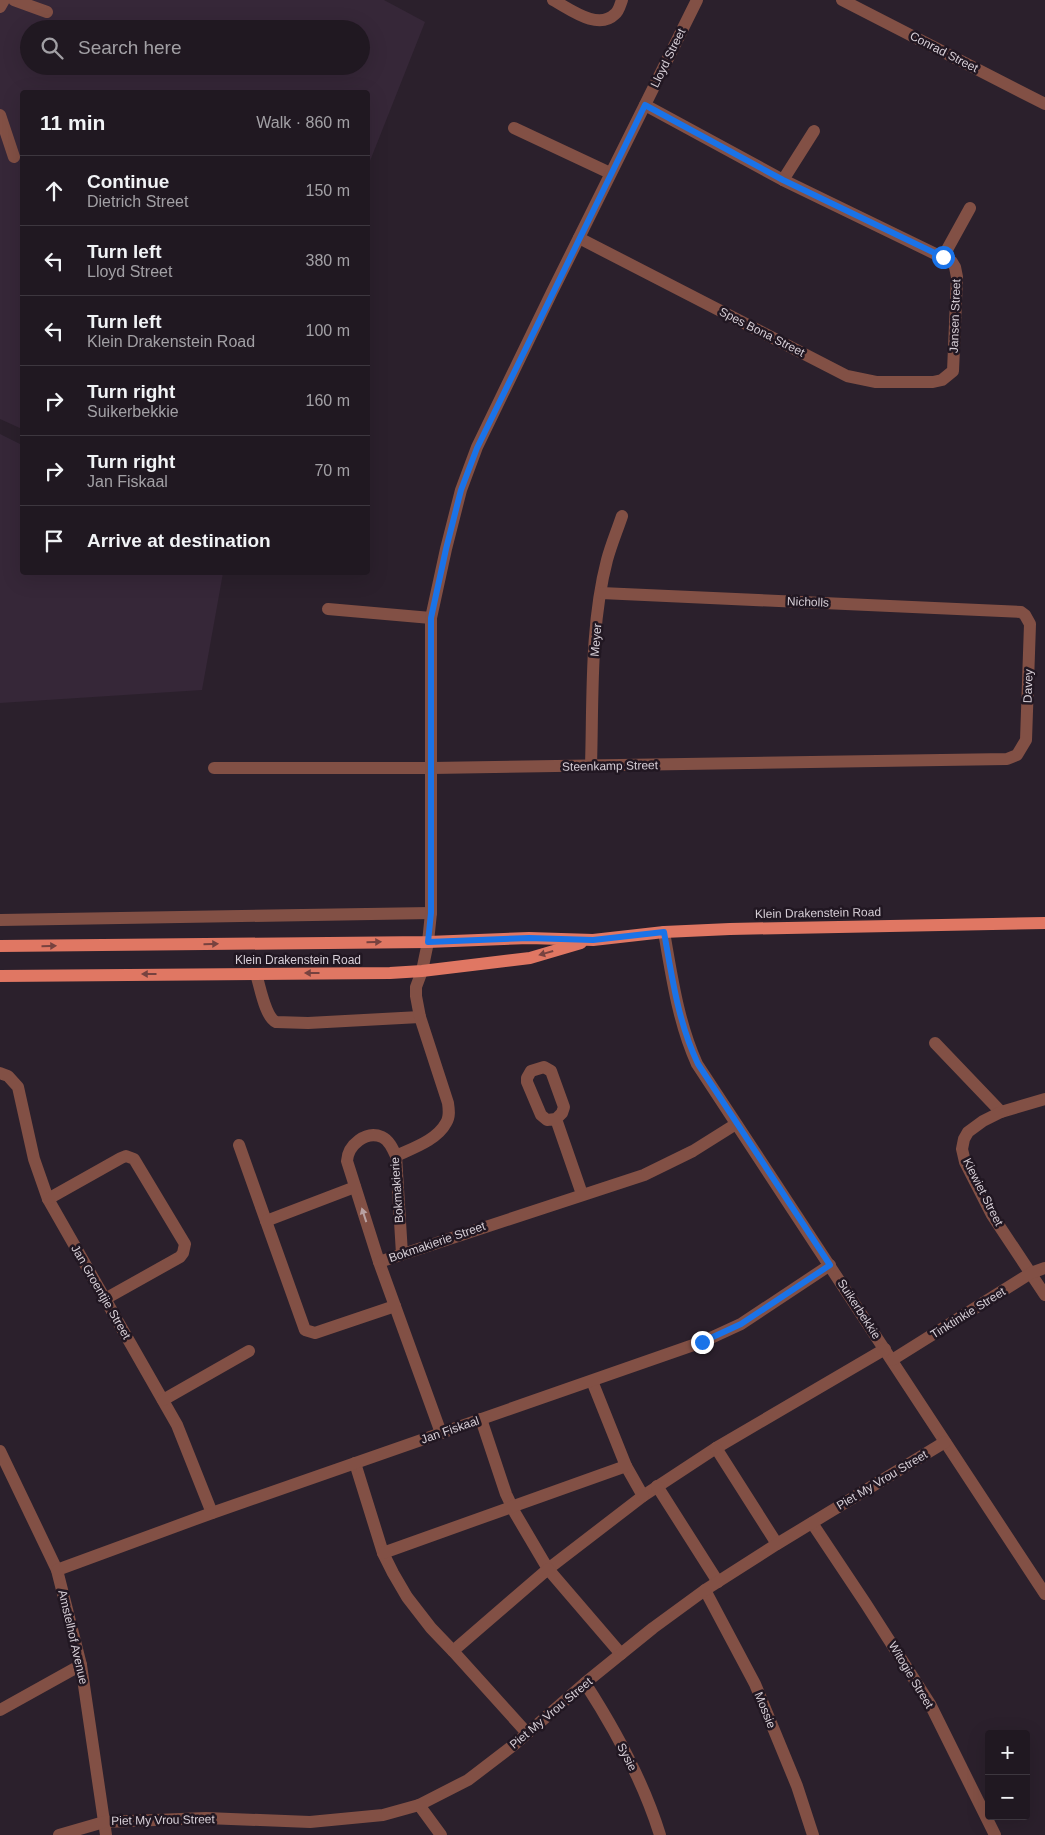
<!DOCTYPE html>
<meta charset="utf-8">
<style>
:root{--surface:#201821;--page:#28212a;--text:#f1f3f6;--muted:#a2a0a5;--line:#3d373f}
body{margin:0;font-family:Arial,sans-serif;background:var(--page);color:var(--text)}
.controls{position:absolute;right:15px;bottom:15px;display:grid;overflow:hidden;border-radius:5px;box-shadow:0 5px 20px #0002}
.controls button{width:45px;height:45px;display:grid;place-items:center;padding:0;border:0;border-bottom:1px solid var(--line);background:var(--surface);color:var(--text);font:25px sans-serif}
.stop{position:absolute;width:15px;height:15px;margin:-11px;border:4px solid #1a73e8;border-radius:50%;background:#fff}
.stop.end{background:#1a73e8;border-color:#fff;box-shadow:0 1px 5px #0008}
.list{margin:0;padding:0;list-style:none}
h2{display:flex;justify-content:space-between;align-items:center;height:65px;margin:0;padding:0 20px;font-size:21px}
h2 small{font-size:16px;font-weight:400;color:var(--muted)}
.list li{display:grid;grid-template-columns:32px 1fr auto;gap:15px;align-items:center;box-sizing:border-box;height:70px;padding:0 20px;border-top:1px solid var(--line)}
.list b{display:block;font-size:19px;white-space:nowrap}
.list p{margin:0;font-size:16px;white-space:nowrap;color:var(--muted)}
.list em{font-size:16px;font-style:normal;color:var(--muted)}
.icon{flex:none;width:28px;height:28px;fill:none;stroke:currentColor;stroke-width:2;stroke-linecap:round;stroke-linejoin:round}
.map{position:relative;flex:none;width:1045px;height:1835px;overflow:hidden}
.search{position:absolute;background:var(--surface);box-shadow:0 5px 20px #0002;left:20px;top:20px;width:350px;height:55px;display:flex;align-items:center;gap:12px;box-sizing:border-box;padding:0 18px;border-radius:28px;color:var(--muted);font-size:19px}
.panel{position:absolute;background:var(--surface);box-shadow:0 5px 20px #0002;left:20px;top:90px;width:350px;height:485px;border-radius:5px}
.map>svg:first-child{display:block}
.built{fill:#362738;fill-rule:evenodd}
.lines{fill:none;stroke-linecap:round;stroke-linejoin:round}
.minor{stroke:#825045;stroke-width:12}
.major{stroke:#e07763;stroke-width:12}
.oneway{fill:#77423f}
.oneway2{fill:#b9a2a3}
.route{stroke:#1a73e8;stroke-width:6}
.labels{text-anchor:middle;stroke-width:5;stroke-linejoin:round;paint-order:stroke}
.street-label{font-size:12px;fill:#d6ced6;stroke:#211722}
</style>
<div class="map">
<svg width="1045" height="1835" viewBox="0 0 1045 1835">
<rect width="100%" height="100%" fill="#2b202c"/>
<g class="built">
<path d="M0 0H384L425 22 368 166V92H22V429L0 419ZM29 29H361V66H29Z"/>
<polygon points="0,434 22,445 22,572 223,573 202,690 0,703"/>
</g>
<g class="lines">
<g class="minor">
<polyline points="14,0 47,12"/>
<path d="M553 0C570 9 598 31 615 14 619 11 620 5 622 0"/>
<polyline points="842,0 1045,104"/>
<polyline points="0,7 4,0"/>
<polyline points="0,115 14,157"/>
<polyline points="514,128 610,173"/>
<polyline points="783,180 814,131"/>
<polyline points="579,238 847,376 876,382 933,382 942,380 953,371 957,277 955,267 952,262 783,180 645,105"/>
<polyline points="943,257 970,208"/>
<polyline points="328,609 431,618"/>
<path d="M591 766C593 699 590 625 607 560 611 545 617 531 622 516"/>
<polyline points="214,768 432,768 1007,759 1017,755 1026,740 1030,624 1025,615 1021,612 601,593"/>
<polyline points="0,920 431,913"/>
<path d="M664 932C672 977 678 1022 697 1064L1045 1594"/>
<path d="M256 974C260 986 265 1017 276 1022L308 1023 420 1017"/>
<polyline points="935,1043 1001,1112"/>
<polyline points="0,1073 8,1076 18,1087 34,1159 48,1199 177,1425 212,1513"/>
<polyline points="1045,1099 1001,1112 983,1121 968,1132 964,1139 962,1149 965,1162 992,1215 1045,1295"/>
<polyline points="556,1119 562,1113 564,1107 551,1071 544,1067 531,1071 527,1078 527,1082 541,1115 547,1120 556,1119 582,1194"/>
<polyline points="239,1145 266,1221"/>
<path d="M396 1156C413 1148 437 1140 446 1123 450 1117 449 1110 448 1103L420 1017 416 996V987L422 971 428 942 431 913V618L446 549 461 490 477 447 552 292 697 0"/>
<polyline points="355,1187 266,1221 305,1330 315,1333 395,1306"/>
<polyline points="48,1199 121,1158 126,1156 134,1159 185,1244 183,1253 180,1257 105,1299"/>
<path d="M402 1254 396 1156C393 1149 389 1140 382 1137 366 1130 348 1145 347 1161L379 1262 441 1433"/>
<polyline points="379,1262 644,1175 693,1151 736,1124"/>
<polyline points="892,1360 1031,1273 1045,1268"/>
<polyline points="163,1400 249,1351"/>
<polyline points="481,1419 506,1494 515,1513 548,1569 643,1496 716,1448 885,1349"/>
<polyline points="716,1448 777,1544"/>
<polyline points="0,1451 57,1570 81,1665 106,1835"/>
<polyline points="355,1463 383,1553 393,1573 407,1597 431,1628 453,1651"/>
<polyline points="626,1466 643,1496"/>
<polyline points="657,1486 718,1582"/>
<polyline points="812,1523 866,1604 930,1704 995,1835"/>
<polyline points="383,1553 626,1466 592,1381"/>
<polyline points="57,1570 212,1513 702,1342 741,1324 830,1265"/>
<polyline points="705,1590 755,1684 797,1786 813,1835"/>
<path d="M585 1683C616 1731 643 1780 660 1835"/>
<polyline points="0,1710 81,1665"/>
<polyline points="527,1733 453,1651 548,1569 621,1654"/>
<polyline points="419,1805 441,1835"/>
<polyline points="59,1835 104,1822 206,1818 310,1822 383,1815 419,1805 468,1780 515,1744 585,1683 653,1628 705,1590 777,1544 945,1442"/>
</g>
<g class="major">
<polyline points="0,946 428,942 529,938 593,940 664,932 730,929 1045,923"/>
<polyline points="0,976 390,973 422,971 530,958 581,943"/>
</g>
</g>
<defs><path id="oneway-solid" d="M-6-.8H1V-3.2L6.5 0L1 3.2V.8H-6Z" transform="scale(1.25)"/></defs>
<g class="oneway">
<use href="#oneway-solid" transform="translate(374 942) rotate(-1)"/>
<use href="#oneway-solid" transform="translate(211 944) rotate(-1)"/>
<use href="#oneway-solid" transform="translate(49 946) rotate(-1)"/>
<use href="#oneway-solid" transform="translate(546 953) rotate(164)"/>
<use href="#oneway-solid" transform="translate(312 973) rotate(180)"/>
<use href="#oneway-solid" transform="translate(149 974) rotate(180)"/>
</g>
<use class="oneway2" href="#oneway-solid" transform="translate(364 1215) rotate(-108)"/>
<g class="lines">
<path class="route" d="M702 1342 741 1324 830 1265 698 1064C678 1022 672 977 664 932L593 940 529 938 428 942 431 913V618L446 549 461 490 477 448 645 105 783 180 943 257"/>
</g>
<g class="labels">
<g class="street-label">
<text transform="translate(944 52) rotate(27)" y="4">Conrad Street</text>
<text transform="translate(668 58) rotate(-64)" y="4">Lloyd Street</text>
<text transform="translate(955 316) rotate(-88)" y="4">Jansen Street</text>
<text transform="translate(762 332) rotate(27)" y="4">Spes Bona Street</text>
<text transform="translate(808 602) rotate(2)" y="4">Nicholls</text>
<text transform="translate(596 640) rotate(-85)" y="4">Meyer</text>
<text transform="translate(1028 686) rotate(-88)" y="4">Davey</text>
<text transform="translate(610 766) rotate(-1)" y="4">Steenkamp Street</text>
<text transform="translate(818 913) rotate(-1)" y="4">Klein Drakenstein Road</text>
<text x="298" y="964">Klein Drakenstein Road</text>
<text transform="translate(397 1190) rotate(-94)" y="4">Bokmakierie</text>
<text transform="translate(983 1192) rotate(63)" y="4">Kiewiet Street</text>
<text transform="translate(437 1242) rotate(-19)" y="4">Bokmakierie Street</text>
<text transform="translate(101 1292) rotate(60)" y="4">Jan Groentjie Street</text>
<text transform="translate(859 1309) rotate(57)" y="4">Suikerbekkie</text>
<text transform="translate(968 1313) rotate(-32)" y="4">Tinktinkie Street</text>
<text transform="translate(450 1430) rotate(-19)" y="4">Jan Fiskaal</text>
<text transform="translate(882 1480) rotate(-31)" y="4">Piet My Vrou Street</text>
<text transform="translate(73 1637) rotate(77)" y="4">Amstelhof Avenue</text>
<text transform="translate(911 1675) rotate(59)" y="4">Witogie Street</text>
<text transform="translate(765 1710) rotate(68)" y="4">Mossie</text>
<text transform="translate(551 1713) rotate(-40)" y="4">Piet My Vrou Street</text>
<text transform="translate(627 1757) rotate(63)" y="4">Sysie</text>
<text transform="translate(163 1820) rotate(-1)" y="4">Piet My Vrou Street</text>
</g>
</g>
</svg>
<div class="controls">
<button>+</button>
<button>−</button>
</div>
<div class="stop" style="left:943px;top:257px"></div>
<div class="stop end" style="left:702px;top:1342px"></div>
<div class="search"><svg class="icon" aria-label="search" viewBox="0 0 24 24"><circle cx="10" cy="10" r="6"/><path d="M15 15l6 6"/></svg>Search here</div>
<section class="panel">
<h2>11 min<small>Walk · 860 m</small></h2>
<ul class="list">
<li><svg class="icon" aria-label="ahead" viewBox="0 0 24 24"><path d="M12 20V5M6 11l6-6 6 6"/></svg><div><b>Continue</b><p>Dietrich Street</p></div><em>150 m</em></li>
<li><svg class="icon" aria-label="left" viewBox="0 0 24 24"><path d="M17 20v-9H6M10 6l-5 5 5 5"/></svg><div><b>Turn left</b><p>Lloyd Street</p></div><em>380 m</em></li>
<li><svg class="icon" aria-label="left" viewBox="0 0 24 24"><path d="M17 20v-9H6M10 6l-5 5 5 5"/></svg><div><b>Turn left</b><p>Klein Drakenstein Road</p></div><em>100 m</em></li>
<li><svg class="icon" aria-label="right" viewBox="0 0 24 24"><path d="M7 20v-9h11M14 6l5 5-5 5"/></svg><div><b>Turn right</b><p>Suikerbekkie</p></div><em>160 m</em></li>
<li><svg class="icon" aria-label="right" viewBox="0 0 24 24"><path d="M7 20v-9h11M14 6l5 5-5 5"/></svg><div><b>Turn right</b><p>Jan Fiskaal</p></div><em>70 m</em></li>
<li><svg class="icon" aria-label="arrive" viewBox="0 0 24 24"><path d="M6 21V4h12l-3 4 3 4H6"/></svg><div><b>Arrive at destination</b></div></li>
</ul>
</section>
</div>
